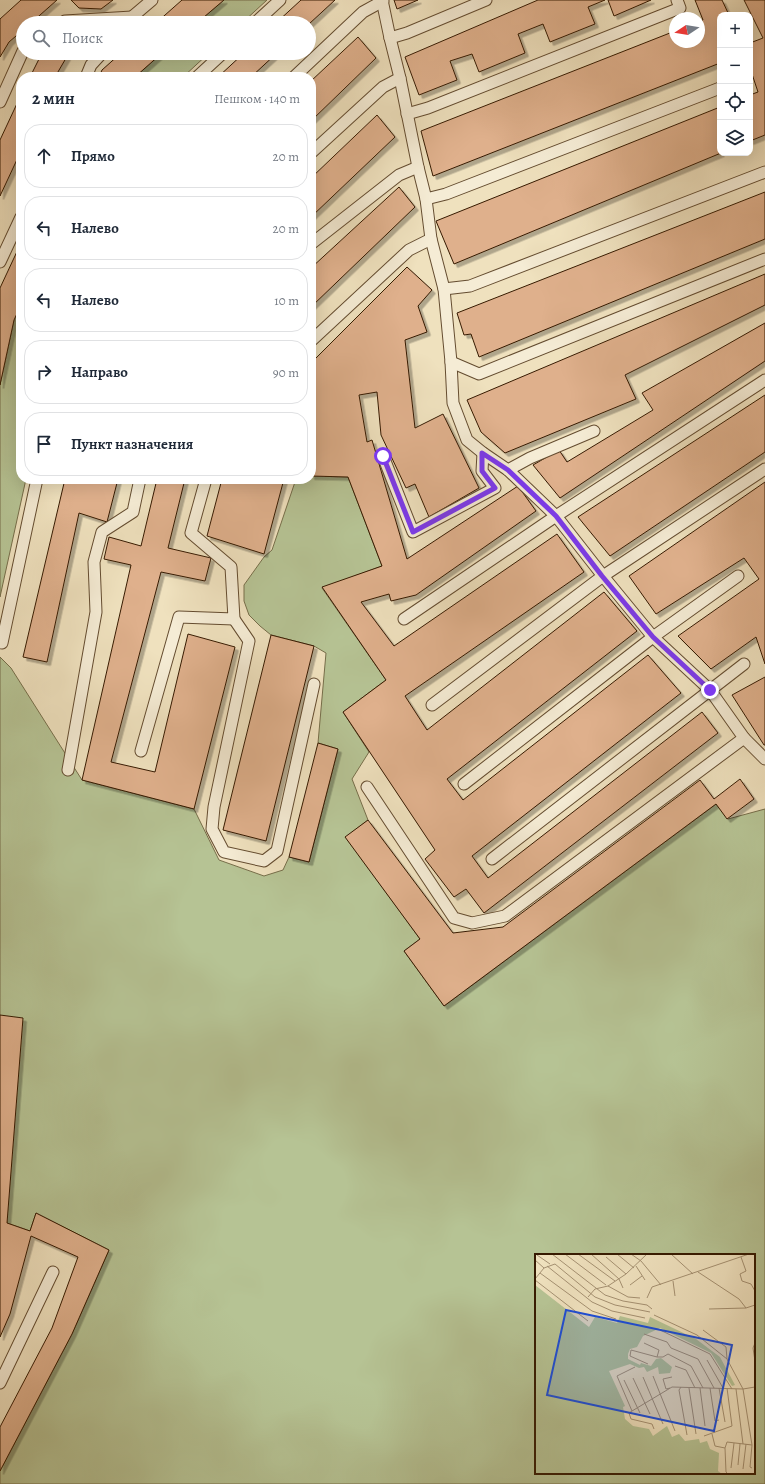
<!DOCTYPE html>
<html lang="ru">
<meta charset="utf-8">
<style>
:root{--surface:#fff;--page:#f2f2f3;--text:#1f2937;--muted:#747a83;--line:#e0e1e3}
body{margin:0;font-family:Alegreya,serif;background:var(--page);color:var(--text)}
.controls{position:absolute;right:12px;top:12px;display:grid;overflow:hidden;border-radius:8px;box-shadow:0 4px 16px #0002}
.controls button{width:36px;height:36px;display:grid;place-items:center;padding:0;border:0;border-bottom:1px solid var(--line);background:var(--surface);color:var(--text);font:20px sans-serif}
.compass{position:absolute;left:669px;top:12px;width:36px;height:36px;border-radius:50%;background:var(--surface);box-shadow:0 4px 16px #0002;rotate:258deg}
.stop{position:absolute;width:12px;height:12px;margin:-9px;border:3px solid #7c3aed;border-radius:50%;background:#fff}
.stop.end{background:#7c3aed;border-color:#fff;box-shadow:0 1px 4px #0008}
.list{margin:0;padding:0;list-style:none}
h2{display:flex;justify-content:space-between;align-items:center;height:52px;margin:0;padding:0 16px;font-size:17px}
h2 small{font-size:13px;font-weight:400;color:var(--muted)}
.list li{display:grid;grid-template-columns:26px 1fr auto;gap:12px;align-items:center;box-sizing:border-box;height:64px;margin:0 8px 8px;padding:0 8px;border:1px solid var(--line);border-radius:16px}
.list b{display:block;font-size:15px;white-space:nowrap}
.list em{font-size:13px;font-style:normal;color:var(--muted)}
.icon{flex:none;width:22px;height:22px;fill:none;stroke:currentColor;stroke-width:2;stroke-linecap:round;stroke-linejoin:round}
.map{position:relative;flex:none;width:765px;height:1484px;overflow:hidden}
.search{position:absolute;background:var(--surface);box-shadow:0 4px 16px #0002;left:16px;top:16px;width:300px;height:44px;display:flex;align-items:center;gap:10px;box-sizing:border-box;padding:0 14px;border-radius:22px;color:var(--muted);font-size:15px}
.panel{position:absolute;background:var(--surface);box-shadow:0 4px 16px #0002;left:16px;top:72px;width:300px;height:412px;border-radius:16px}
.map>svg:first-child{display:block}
.green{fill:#b6c394;stroke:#766e4a;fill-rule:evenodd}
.building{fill:#dfb08c;stroke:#361a01;filter:url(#shadow)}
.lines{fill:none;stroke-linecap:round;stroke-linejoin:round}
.service-casing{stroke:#644c30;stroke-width:13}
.service{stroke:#f5ecd5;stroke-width:11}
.route{stroke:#7c3aed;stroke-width:5}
.inset-road{fill:none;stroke:#a59172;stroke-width:1}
.view{fill:#1d4ed8;fill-opacity:0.15;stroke:#1d4ed8;stroke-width:2}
.inset-edge{fill:none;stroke:#361a01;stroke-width:2}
</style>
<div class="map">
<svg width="765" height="1484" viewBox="0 0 765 1484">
<defs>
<filter id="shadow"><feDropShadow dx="3.5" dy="3.5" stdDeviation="0" flood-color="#0004"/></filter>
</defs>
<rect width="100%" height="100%" fill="#efe1be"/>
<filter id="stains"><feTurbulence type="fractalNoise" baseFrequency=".005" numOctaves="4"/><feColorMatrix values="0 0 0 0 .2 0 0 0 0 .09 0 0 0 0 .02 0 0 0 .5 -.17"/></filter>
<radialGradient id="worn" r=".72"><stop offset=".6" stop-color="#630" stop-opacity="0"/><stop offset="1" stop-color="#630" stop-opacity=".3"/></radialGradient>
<g class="green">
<polygon points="224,0 267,0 242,23 197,23"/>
<polygon points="162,53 209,53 183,77 135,77"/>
<polygon points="21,305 21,479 26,479 0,597 0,385 14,320"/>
<path d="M311 476 348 477 382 566 322 588 386 680 343 712 369 752 352 779 368 820 346 837 420 939 404 951 444 1006 716 804 728 819 765 809V1484H0V1471L72 1334 109 1250 36 1213 30 1231 7 1223 0 1015V657L11 668 82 780 194 809 219 860 264 876 283 870 289 857 309 862 338 749 318 743 326 653 314 646 271 635 260 626 249 615 244 601V585L264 557 272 550 296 479H311ZM536 1255H754V1473H536Z"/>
</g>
<g class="building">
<polygon points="21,0 57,0 31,23 23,23 23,30 9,42 0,57 0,19"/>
<polygon points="71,0 113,0 101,9 79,8"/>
<polygon points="182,0 224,0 197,23 156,23"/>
<polygon points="301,0 335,0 309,24 276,23"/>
<polygon points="394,0 418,0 397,9"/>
<polygon points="538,0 605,0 588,7 595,24 550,42 543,24 518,34 525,53 479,72 472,54 450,61 457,80 419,95 405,57"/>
<polygon points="608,0 651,0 614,16"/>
<polygon points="695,0 722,0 729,15 720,15 720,63 433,176 421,131 675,31 675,42 699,42 699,21 703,20"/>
<polygon points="744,0 765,0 765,135 750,141 750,95 758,92 750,68 750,43 763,38"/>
<polygon points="358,37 376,58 311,121 311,81"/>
<polygon points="42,53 69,53 55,77 30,77"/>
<polygon points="121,53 162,53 135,77 99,77 102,70"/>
<polygon points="244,53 277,53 251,77 218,77"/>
<polygon points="21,95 21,151 0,196 0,140"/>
<polygon points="720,107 720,153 721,153 454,264 436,221"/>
<polygon points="377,115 395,137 311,217 311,178"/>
<polygon points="399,187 415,207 311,307 311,268"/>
<polygon points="765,192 765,239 479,357 471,334 464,335 457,313"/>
<polygon points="21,243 21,305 14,320 0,385 0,288"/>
<polygon points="407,267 432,290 418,306 427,332 405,340 415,428 443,414 479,488 429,517 415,484 406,488 381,435 377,392 359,395 367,442 372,440 407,559 518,486 536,511 416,595 391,601 389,594 361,602 394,646 557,534 584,572 405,696 427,730 604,592 637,631 447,779 463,800 648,655 681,693 472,856 488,878 702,712 718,733 484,913 466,889 454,897 425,859 435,850 343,712 386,680 322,587 382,566 348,477 311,476 311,363"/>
<polygon points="765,274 765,305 625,375 636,399 505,453 481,432 467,400"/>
<polygon points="765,323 765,361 560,498 533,465 559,450 567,462 653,410 642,393"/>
<polygon points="765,395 765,452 610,556 578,517"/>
<polygon points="65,479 118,479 107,522 79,513 47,662 23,657"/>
<polygon points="157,479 185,479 168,548 211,558 205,581 161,572 111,762 155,772 188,634 235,647 194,809 82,780 131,565 104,559 109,537 141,546"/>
<polygon points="222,479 284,479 264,554 207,536"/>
<polygon points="765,482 765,664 756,637 711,669 678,636 759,579 744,558 656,614 629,576"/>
<polygon points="271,635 314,646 266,841 223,830"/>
<polygon points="765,677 765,745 764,745 732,695"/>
<polygon points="318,743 338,749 309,862 289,857"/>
<polygon points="740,779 754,799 727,819 716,804 444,1006 404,951 420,939 345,837 368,820 453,933 503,927 700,780 714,799"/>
<polygon points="0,1015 23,1018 7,1223 30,1231 36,1213 109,1250 72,1334 0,1471 0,1427 52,1328 78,1257 31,1236 10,1314 0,1337"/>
</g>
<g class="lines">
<defs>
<g id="service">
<polyline points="62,23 65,21 132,17"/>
<polyline points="127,23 132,17 152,0"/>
<polyline points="255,23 280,0"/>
<polyline points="390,38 407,33 486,0"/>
<polyline points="86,77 91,65 102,53"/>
<polyline points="197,77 223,53"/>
<polyline points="294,77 363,12 383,1"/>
<polyline points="0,102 23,51"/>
<polyline points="407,114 428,108 680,8 677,0"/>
<polyline points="311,153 383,87 400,78"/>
<polyline points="426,199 446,194 720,88"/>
<polyline points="311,244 399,175 418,167"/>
<polyline points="0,262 21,217"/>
<polyline points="444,289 470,286 765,172"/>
<polyline points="311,341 409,250 431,239"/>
<polyline points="451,362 479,374 765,259"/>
<polyline points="383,456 413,532 495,488 482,471 483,453"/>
<polyline points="508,470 530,458 594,431"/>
<polyline points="234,619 249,641 214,807 212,829 224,852 264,861 277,851 314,684"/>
<polyline points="404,619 556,516 765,380"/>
<polyline points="2,643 37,479"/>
<polyline points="432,705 603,576 765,469"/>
<polyline points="744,738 765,759"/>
<polyline points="141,751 179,617 234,619 231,567 191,533 206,479"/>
<polyline points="68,770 96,612 94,562 102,532 133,512 140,479"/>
<polyline points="464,784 653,637 738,576"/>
<polyline points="367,787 454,918 472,923 505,916 744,738 710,690 653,637 603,576 556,516 508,470 483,453 467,440 453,403 451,362 444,289 431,239 426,199 418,167 400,78 390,38 382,0"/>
<polyline points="492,859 744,664"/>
<polyline points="0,1383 53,1272"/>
</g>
</defs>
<use href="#service" class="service-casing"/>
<use href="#service" class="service"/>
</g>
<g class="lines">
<polyline class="route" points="383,456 413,532 495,488 482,471 482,453 508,470 556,516 602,576 653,637 710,690"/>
</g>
<g transform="translate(535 1254)">
<rect width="220" height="220" fill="#efe1be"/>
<path d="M0 31 54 73 60 63 82 69 85 62 113 69 115 63 161 85 185 103 200 131 197 132 176 99 125 74 108 82 102 93 95 95 93 100V105L105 111 106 109 116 112 121 105 126 104 137 113 135 119 124 120 123 113 112 118 109 113 104 114 95 110 74 117 90 152 88 153 90 165 98 172 114 175 118 182 132 172 137 183 144 180 150 187 164 185 165 189 172 187 175 195 184 199 183 217 187 220H0Z" fill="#b6c394"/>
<path class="inset-road" d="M17 0 70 41 88 47 112 51 117 55M30 0 71 31M43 0 80 27M56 0 84 25 88 34M82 0 99 14M96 0 106 7 126 31M136 0 158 20M2 1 15 10M71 3 91 20M206 3 211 17 205 20 207 27 216 30 220 37M0 6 9 14M12 12 57 48 77 57 110 64M101 12 110 26M163 18 204 45 211 54M5 19 57 57 81 65M0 25 9 14 20 10 60 43 80 51 115 58M0 26 53 67M138 27 140 42M95 31 107 22M73 32 93 43 105 44M53 43 60 35 73 32 91 20 112 0M112 44 117 33 214 0M174 55 211 54 220 51M119 61 162 81 192 105 208 135 217 191 215 213 217 214M125 76 175 100 197 135M168 76 191 93 192 105M109 80 132 88 136 94 163 105 179 134M109 89 124 96 122 103H128L133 100 156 112 168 134M220 89 218 94 220 107M172 106 188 134M113 110 95 102 96 96 122 103M140 112 151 116 160 134M100 113 82 122 97 157 137 133 208 135 220 133M118 122 140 177M108 123 128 170M98 124 115 160M89 126 105 159M146 133 144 136 152 181M135 134 131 135 128 125 137 123M154 134 161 180M165 134 170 172M175 134 180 167 184 166M184 134 190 168M201 135 208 190M97 157 94 159 96 165 117 170 119 175M177 180 180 192 190 194 192 188 217 191M169 182 197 172 192 134M190 194 191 218 193 220M203 211 205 190M196 214 199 189M208 215 211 190"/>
<path class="view" d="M31 56 197 91 179 177 12 141Z"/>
<rect width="220" height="220" class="inset-edge"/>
</g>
<rect width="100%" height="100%" filter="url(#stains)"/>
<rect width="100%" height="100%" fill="url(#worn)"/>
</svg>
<div class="controls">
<button>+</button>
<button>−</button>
<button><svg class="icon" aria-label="locate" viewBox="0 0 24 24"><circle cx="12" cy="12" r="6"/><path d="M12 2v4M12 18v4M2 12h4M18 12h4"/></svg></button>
<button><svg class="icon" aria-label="layers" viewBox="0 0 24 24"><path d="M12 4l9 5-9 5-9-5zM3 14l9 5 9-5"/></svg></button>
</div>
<svg class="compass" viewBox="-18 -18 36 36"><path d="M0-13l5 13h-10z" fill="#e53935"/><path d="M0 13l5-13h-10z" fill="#747a83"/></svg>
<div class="stop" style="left:383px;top:456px"></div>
<div class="stop end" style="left:710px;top:690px"></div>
<div class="search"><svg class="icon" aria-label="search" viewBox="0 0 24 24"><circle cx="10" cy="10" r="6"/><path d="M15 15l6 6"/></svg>Поиск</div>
<section class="panel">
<h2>2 мин<small>Пешком · 140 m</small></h2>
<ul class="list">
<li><svg class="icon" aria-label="ahead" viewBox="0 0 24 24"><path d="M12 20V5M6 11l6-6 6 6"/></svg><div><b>Прямо</b></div><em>20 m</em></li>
<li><svg class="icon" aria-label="left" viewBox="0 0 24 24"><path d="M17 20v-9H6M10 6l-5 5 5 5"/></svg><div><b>Налево</b></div><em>20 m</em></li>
<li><svg class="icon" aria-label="left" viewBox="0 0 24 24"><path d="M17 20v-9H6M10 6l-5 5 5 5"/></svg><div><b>Налево</b></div><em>10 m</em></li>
<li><svg class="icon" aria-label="right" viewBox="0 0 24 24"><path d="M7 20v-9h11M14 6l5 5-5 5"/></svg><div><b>Направо</b></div><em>90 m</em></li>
<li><svg class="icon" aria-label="arrive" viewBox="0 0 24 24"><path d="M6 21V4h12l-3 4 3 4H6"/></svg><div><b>Пункт назначения</b></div></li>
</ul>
</section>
</div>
